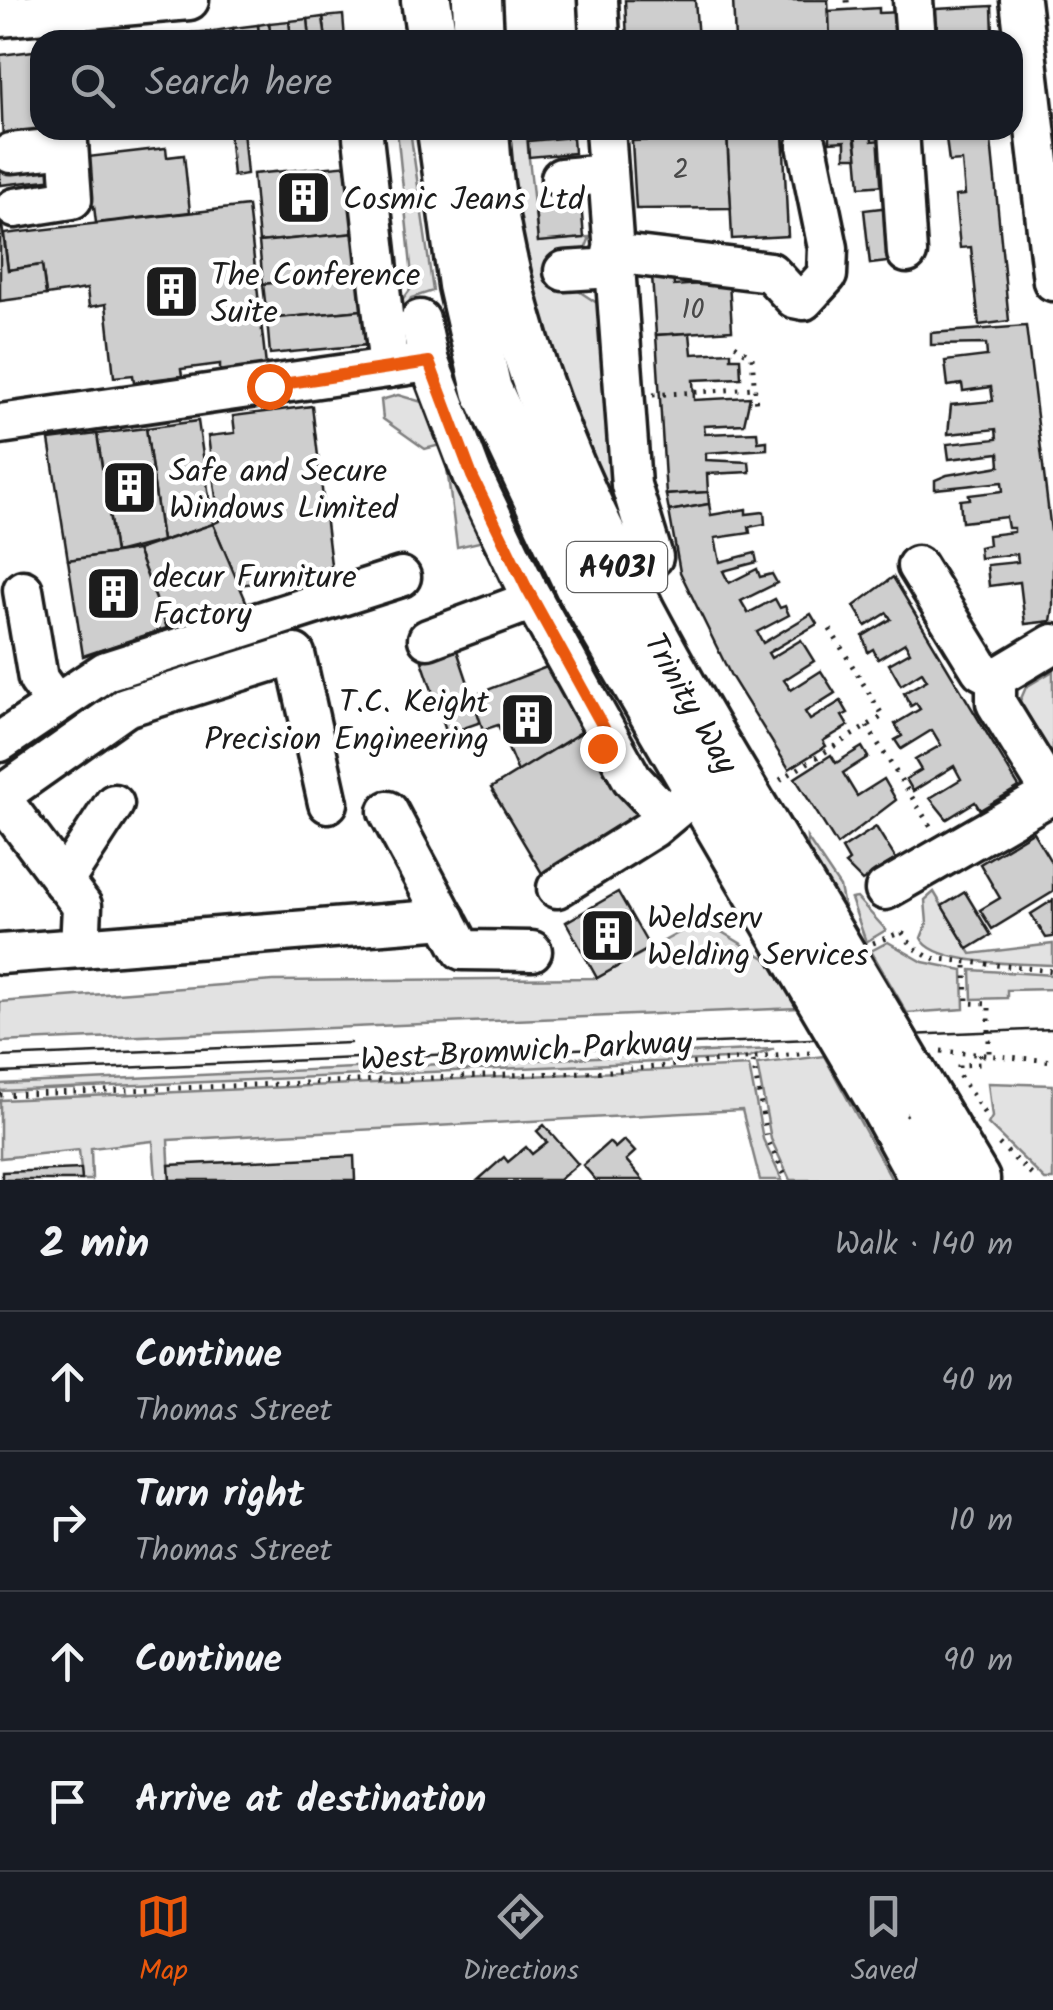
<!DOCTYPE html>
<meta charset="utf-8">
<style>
:root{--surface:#171b24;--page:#242831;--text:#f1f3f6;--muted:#9ea1a6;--line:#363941;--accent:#ea580c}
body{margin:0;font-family:Kalam,sans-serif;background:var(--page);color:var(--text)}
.stop{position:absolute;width:30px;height:30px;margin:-22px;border:8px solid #ea580c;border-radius:50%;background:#fff}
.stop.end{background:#ea580c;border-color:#fff;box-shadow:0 2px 10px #0008}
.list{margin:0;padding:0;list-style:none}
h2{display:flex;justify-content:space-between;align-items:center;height:130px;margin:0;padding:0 40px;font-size:42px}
h2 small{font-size:32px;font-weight:400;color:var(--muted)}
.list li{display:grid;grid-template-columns:65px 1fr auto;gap:30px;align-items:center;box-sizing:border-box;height:140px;padding:0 40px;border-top:2px solid var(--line)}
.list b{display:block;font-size:38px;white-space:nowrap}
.list p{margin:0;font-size:32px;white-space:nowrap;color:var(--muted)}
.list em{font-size:32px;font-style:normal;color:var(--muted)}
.icon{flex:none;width:55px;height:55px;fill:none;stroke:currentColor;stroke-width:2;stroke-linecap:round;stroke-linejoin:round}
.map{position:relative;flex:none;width:1053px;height:1180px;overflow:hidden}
.search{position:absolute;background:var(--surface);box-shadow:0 2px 8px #0004;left:30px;right:30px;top:30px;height:110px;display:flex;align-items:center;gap:25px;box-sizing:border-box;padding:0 35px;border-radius:30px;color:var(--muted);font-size:38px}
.sheet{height:690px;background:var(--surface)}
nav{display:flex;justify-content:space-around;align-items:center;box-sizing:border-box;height:140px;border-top:2px solid var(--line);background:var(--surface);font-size:28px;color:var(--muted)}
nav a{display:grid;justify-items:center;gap:5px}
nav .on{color:var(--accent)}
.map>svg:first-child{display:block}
.green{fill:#e2e2e2;stroke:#7f7f7f;stroke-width:2.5}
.building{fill:#cecece;stroke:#1c1c1c;stroke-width:2.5}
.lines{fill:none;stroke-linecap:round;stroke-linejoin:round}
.minor-casing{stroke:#1c1c1c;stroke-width:45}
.major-casing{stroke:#1c1c1c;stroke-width:55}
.path{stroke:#1c1c1c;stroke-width:5;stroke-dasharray:2.5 8;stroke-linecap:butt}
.minor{stroke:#fff;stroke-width:38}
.major{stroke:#fff;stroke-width:48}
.tram{stroke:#1c1c1c;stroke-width:2.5}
.major-bridge-casing{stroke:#1c1c1c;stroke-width:55;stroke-linecap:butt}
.major-bridge{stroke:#fff;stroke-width:48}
.route{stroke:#ea580c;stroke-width:12}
.labels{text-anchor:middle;stroke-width:9;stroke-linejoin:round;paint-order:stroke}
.number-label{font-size:28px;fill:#484848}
.shield{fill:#fff;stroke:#606060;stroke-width:2.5}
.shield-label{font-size:30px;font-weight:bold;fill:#1c1c1c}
.poi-label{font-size:32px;fill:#1c1c1c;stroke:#fff;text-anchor:start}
.street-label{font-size:32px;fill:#1c1c1c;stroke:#fff}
</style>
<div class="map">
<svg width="1053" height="1180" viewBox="0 0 1053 1180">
<rect width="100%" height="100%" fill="#fff"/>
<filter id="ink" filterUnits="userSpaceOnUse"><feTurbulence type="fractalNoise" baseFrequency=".01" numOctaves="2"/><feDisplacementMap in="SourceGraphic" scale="20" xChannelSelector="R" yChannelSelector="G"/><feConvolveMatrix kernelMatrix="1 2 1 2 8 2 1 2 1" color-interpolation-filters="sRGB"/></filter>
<g filter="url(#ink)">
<g class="green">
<polygon points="397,130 410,130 433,291 411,298 403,314 401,302 413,286"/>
<polygon points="504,130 526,130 538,242 590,237 571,286 600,305 620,487 668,612 659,617 566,410 519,242"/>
<polygon points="398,395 429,404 438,418 456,489 484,541 457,547 444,444 425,449 383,419 381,400"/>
<polygon points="1053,671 1053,757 1020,701 1026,687"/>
<polygon points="807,838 840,887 851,941 808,855"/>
<path d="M934 892 971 954 1053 944V965C1023 963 934 966 921 938L927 923 925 900Z"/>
<polygon points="857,898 886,930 866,942 851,899"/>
<polygon points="702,920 773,963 798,1008 0,1042 0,1002 273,981 597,978"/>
<polygon points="888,942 923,962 963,970 964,1009 907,1013 871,951"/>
<polygon points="971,970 1053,975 1053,989 1007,990 1007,998 972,999"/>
<polygon points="774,1049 749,1058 0,1091 0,1084"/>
<polygon points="824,1056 892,1180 790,1180 771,1139 757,1064"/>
<polygon points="749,1066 763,1139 782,1180 760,1180 742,1110 168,1140 170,1180 156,1180 153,1141 91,1148 92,1180 82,1180 79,1150 0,1158 0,1100"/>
<polygon points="988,1083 1053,1085 1053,1180 1045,1180 988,1124 992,1117"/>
</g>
<g class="building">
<polygon points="625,0 695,0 698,40 627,40"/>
<polygon points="733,0 828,0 830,40 735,40"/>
<polygon points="992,6 993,35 999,34 999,40 938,40 936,9"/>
<polygon points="879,8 879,13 902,12 903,40 830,40 829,11"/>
<polygon points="343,15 345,40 326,40 323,17"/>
<polygon points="323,17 326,40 310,40 308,19"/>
<polygon points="308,19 310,40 291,40 289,21"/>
<polygon points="289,21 291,40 271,40 269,23"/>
<polygon points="269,23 271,40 259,40 258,25"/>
<polygon points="258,25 259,40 234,40 233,28"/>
<polygon points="233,28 234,40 215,40 214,31"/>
<polygon points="214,31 215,40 193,40 192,33"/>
<polygon points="192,33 193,40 174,40 173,35"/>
<polygon points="34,51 40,51 40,98"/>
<polygon points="34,51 40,98 38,139 3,144 0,55"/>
<polygon points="229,130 243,130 247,174 233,176"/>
<polygon points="632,130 704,130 705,138 632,141"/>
<polygon points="727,130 783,130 788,236 732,239"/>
<polygon points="783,130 822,130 823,144 784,146"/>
<polygon points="830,130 853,130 858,157 845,157 845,141 830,142"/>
<polygon points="855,130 871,130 872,141 882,140 886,185 860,187"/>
<polygon points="908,130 935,130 936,138 909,140"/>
<polygon points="945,130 990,130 1009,321 979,325 971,247 960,248 955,196 965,195 962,161 949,162"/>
<polygon points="573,137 574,153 529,157 528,141"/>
<polygon points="727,137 731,208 636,209 632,141"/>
<polygon points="166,148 167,157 184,155 190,212 96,223 94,206 81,207 79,158"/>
<polygon points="53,158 56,179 0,185 0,164"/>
<polygon points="350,165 356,233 259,242 253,174"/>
<polygon points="581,203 584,238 538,242 535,207"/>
<polygon points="248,206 266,366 220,371 220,364 181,369 182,376 134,382 133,375 114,377 106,304 89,307 87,289 46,295 42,265 8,270 4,234"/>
<polygon points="890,207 896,261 870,264 864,210"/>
<polygon points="0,210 8,270 42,265 46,295 0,301"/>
<polygon points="356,233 360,275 263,284 259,242"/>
<polygon points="360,275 363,310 267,319 263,284"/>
<polygon points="673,275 674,286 729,282 732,330 656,335 652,276"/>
<polygon points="363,310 367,345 270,354 267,319"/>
<polygon points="1026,326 1053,548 1053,609 1051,621 1025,624 1020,582 989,586 987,565 1018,562 1017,554 980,558 979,547 989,545 988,535 1014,532 1014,528 1008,528 1006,517 962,522 960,500 970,499 969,495 1003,491 1002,482 935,489 935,480 947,475 1000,466 999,453 949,459 947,444 997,439 996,429 948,434 951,405 993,401 991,387 963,391 962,384 948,386 945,361 987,356 986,344 931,345 931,333"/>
<polygon points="690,333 692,354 731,352 731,358 740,358 741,378 693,380 694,400 750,397 744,424 704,426 705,434 757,432 758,442 767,441 767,449 706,453 706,460 749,462 750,472 707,474 708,492 666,495 656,335"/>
<polygon points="312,406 332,573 239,585 213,524 219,521 208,436 235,433 233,416"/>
<polygon points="198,421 213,524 162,541 146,428"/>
<polygon points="146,428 162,541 115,553 97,434"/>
<polygon points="97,434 115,553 68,560 49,440"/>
<polygon points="708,492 709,504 669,511 666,495"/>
<polygon points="709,504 711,515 746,509 746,514 764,512 765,524 749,527 750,533 715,538 720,562 755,553 757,562 723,571 729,583 757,569 760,577 772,574 777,583 741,601 748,613 775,599 780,608 785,606 789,615 757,632 763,643 811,614 817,624 768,653 771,658 801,640 814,661 784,680 791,690 821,671 835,693 805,712 810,720 841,701 848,713 842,716 848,726 823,741 826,746 789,769 731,676 680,572 669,511"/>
<polygon points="213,524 246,601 167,628 137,550"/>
<polygon points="137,550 167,628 83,656 68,560"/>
<polygon points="893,577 1019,787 980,810 975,802 947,819 930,798 961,779 954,766 913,791 906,779 921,770 915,760 941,745 932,730 901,749 895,740 902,736 895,724 920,709 916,703 911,706 904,693 927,680 922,672 901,685 889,664 910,652 905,643 878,659 873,649 868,652 863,636 891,619 887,613 866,626 854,606"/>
<polygon points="457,650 481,722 447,734 422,661"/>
<polygon points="557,663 581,732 518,772 498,725 483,730 472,696"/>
<polygon points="589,728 647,812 543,875 491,788"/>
<polygon points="862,747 868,757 843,773 857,796 884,779 896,800 837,845 795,778 831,755 836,763"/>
<polygon points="876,827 896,859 862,881 845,864 849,861 842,849"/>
<polygon points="1033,832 1053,865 1053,892 992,929 980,910 1000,898 980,864"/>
<polygon points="618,892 650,948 597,978 566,922"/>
<polygon points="965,892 991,935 968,949 942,906"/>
<polygon points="1053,900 1053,937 1046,938 1031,914"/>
<polygon points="544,1125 578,1164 559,1180 478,1180 504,1157 508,1162 526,1147 532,1154 547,1142 537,1131"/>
<polygon points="624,1140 635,1152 626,1160 643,1180 596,1180 583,1165 609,1142 615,1148"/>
<polygon points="354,1156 355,1180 170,1180 169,1165"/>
<polygon points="81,1169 82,1180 2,1180 2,1172"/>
</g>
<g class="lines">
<defs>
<g id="minor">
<polyline points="598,0 600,40"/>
<polyline points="913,0 916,40"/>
<polyline points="1020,0 1053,281"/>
<polyline points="0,17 189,0"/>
<polyline points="605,130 631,485 653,557"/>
<polyline points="899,130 907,253"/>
<polyline points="363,137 389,368"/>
<polyline points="11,153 68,147"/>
<polyline points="561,178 608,174"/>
<polyline points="15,208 72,199 67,130"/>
<polyline points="612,253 770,272 794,298 804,300 827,275 828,248 807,145"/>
<polyline points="564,271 613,268"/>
<polyline points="420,320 429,362 472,475 526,587 632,779 665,814"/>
<polyline points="0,424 429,362"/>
<polyline points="917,566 981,670 996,678"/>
<polyline points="23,590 38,679 56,704"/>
<polyline points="428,639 533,600"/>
<polyline points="0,742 106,671 401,577"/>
<polyline points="0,796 126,707 295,654 328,803"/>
<polyline points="0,797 82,906 80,948 0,954"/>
<polyline points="388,811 462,950 532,951"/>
<polyline points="63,882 114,804"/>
<polyline points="557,888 653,828 683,803"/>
<polyline points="885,890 1052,794 996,703 996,678 1053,644"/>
<polyline points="80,948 446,919"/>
</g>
<g id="major">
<polyline points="426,0 432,40"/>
<polyline points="477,0 479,40"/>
<polyline points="442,130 463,285 487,390 579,585 802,966"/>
<path id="s1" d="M484 130C501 431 699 712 847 965"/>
<polyline points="929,1103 975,1180"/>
<polyline points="884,1105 925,1180"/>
</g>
</defs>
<use href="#minor" class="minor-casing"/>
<use href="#major" class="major-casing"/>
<g class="path">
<polyline points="847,0 848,10"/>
<polyline points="735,345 752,357 756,406"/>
<polyline points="653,395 755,388"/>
<polyline points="867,726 932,829"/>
<polyline points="780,780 883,716 828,626"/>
<polyline points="873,943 902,932 913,947 930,958 1053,971"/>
<polyline points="966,966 967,1003 989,1004 989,1055"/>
<polyline points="941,1051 1053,1061"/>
<polyline points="980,1054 980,1064 959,1065 959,1075 985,1114 982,1117"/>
<polyline points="753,1061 767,1139 787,1180"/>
<polyline points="0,1095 611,1071 810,1053"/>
<polyline points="999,1144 1037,1180"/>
</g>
<use href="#minor" class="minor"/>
<use href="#major" class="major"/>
<g class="tram">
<polyline points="0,1057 350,1043"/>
<polyline points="0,1073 1053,1029"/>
</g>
<defs>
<g id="major-bridge">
<polyline points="847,965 929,1103"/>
<polyline points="802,966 884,1105"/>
</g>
</defs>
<use href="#major-bridge" class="major-bridge-casing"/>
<use href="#major-bridge" class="major-bridge"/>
</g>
</g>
<g class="lines" filter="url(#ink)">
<polyline class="route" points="269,386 429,362 472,476 526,587 611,741 602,748"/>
</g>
<defs>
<symbol id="building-square" viewBox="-11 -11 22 22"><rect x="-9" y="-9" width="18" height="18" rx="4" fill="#1c1c1c" stroke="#fff"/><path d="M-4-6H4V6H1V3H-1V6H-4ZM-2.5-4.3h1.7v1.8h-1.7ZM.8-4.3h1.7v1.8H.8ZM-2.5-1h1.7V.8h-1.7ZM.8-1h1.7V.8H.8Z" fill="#fff"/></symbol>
</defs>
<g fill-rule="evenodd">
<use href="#building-square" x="272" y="166" width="63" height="63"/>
<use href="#building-square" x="140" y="260" width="63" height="63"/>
<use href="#building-square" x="98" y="456" width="63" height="63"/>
<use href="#building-square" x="82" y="562" width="63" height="63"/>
<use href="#building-square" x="496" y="688" width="63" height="63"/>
<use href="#building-square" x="576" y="904" width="63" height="63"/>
</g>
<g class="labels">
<g class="number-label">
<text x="681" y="178">2</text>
<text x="693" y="318">10</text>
</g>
<rect class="shield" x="567" y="542" width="100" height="50" rx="8"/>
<g class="shield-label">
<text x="617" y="577">A4031</text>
</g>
<g class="poi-label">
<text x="343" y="209">Cosmic Jeans Ltd</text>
<text x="211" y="285">The Conference<tspan x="211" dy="37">Suite</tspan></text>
<text x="169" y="481">Safe and Secure<tspan x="169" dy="37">Windows Limited</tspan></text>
<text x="153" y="587">decur Furniture<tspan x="153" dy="37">Factory</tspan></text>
<text x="489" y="712" text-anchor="end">T.C. Keight<tspan x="489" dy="37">Precision Engineering</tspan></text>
<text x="647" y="928">Weldserv<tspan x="647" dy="37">Welding Services</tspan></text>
</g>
<g class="street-label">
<text dy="11" stroke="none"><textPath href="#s1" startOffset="615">Trinity Way</textPath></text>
<text transform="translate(526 1050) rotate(-3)" y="11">West Bromwich Parkway</text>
</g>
</g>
</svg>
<div class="stop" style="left:269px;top:386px"></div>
<div class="stop end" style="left:602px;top:748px"></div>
<div class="search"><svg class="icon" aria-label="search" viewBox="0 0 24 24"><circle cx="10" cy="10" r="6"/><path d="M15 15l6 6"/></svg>Search here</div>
</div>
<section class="sheet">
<h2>2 min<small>Walk · 140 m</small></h2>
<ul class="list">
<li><svg class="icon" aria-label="ahead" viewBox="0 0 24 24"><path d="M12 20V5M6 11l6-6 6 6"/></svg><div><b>Continue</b><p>Thomas Street</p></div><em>40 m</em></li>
<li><svg class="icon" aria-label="right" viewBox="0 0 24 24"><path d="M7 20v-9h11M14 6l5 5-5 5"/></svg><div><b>Turn right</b><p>Thomas Street</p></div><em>10 m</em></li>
<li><svg class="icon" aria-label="ahead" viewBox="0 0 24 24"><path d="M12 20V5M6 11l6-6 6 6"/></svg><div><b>Continue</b></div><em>90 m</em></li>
<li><svg class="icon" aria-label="arrive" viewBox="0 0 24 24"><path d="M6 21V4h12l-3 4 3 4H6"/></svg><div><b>Arrive at destination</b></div></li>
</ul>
</section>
<nav>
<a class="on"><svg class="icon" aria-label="map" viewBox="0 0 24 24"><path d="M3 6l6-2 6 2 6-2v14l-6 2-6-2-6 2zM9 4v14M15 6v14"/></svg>Map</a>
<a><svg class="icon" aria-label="directions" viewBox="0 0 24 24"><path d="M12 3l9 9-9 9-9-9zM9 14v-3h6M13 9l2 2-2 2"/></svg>Directions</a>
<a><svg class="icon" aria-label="saved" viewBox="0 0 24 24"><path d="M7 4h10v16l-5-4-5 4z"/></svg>Saved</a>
</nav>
